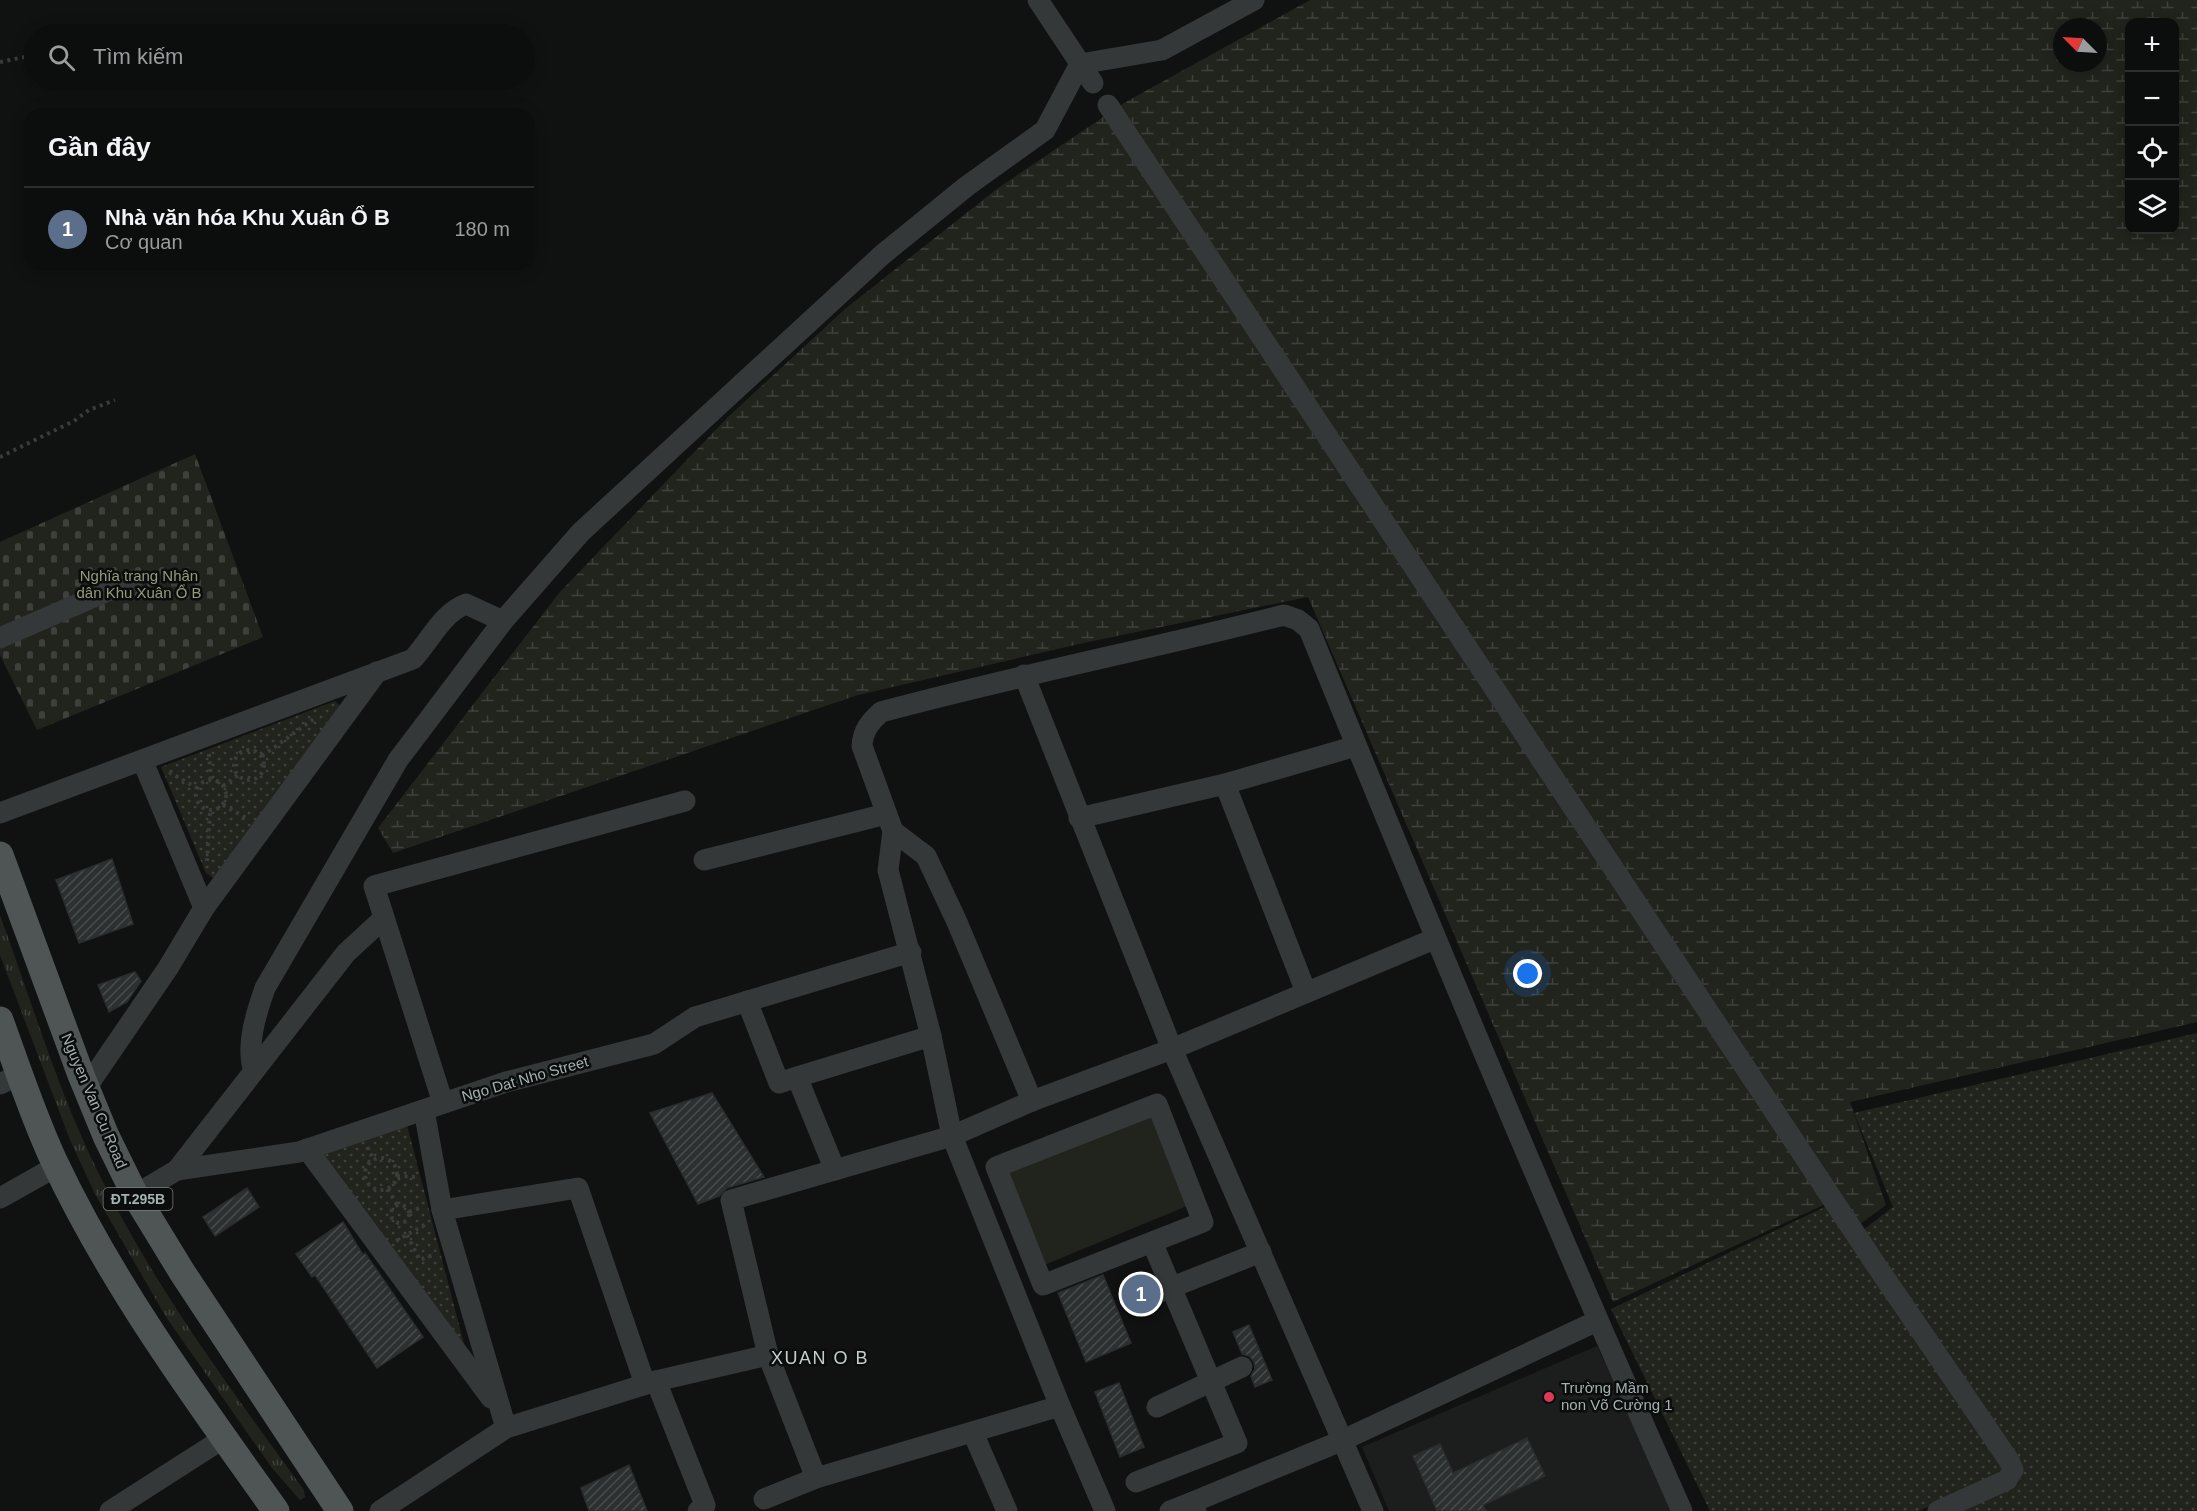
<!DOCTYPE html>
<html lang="vi">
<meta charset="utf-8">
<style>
:root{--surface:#0c0d0d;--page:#1a1b1b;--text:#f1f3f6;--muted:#9a9c9d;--line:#2c2d2e;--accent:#7c3aed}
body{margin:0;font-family:Helvetica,sans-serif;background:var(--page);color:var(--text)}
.controls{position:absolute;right:18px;top:18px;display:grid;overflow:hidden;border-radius:12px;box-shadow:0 3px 15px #0003}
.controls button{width:54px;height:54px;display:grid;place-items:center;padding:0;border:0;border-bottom:2px solid var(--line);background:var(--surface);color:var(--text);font:30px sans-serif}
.compass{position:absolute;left:2053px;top:18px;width:54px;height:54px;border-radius:50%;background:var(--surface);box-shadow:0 3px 15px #0003;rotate:294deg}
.you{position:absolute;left:1528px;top:974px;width:21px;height:21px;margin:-15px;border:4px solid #fff;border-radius:50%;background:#1a73e8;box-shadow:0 0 0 9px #1a73e833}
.badge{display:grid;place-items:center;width:39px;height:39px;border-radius:50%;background:var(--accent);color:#fff;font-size:20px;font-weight:700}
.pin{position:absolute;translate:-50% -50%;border:3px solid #fff;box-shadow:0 2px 6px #0006}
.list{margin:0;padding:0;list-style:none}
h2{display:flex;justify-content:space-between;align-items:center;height:78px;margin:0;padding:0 24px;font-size:26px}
h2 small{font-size:20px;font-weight:400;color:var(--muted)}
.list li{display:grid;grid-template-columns:39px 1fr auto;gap:18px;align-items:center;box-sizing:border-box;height:84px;padding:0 24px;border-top:2px solid var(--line)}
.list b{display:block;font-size:22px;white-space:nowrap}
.list p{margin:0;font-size:20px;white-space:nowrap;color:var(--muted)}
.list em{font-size:20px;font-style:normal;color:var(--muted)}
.icon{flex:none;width:33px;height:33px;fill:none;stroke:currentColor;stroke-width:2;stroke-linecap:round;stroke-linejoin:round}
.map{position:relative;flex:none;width:2197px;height:1511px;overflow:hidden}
.search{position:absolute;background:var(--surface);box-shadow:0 3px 15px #0003;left:24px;top:24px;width:510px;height:66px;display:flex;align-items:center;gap:15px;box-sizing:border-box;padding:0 21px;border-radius:33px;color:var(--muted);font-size:22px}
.panel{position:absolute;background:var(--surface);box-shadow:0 3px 15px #0003;left:24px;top:108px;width:510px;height:162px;border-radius:18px}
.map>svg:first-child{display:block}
.built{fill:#1c1e1e}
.grass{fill:url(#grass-tufts)}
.wetland{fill:url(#wetland-marsh);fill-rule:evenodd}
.cemetery{fill:url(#cemetery-stones)}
.park{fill:url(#park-dots)}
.pitch{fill:#21241d}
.building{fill:url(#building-hatch);stroke:#2a2d2d;stroke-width:1.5}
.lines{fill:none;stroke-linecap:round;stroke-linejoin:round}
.path{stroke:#383d3c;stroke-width:4;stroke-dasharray:3 4.5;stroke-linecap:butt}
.minor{stroke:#343838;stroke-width:21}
.major{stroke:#4e5554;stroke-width:27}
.poi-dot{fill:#e13958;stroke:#0b0c0c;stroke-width:2}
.labels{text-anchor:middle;stroke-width:5;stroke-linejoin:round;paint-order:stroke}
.shield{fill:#0b0c0c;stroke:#75807e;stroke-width:1.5}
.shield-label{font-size:14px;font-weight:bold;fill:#a3b1af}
.park-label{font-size:15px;fill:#949b7b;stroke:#0b0c0c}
.street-label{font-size:15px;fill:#a3b1af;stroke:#0b0c0c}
.poi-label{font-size:15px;fill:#a3b1af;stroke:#0b0c0c;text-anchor:start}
.quarter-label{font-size:18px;letter-spacing:1.5px;fill:#c3cecc;stroke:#0b0c0c}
</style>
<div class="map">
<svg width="2197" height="1511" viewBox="0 0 2197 1511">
<defs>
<pattern id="grass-tufts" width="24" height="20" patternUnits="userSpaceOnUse" patternTransform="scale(1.5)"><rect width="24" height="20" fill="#21241d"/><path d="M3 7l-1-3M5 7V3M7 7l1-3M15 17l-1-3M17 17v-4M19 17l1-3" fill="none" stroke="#3e413b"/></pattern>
<pattern id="wetland-marsh" width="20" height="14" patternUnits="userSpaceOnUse" patternTransform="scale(1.5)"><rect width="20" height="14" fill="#21241d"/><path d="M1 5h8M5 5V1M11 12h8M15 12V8" fill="none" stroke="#3e413b"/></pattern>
<pattern id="cemetery-stones" width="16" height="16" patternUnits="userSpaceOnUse" patternTransform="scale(1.5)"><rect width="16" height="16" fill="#21241d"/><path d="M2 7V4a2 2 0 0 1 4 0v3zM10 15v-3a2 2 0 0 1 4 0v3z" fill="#3e413b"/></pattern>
<pattern id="park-dots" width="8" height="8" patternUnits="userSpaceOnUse" patternTransform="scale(1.5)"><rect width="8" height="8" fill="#21241d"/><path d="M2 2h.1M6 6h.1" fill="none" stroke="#3e413b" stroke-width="1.8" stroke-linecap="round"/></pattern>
<pattern id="building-hatch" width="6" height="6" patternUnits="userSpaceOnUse" patternTransform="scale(1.5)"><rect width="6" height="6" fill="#2d3030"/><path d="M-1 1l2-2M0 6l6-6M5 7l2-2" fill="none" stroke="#484c4b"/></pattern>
</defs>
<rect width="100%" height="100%" fill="#101111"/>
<polygon class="built" points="1597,1346 1672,1511 1389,1511 1362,1447"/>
<path class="grass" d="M0 915C31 1000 57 1088 97 1170 153 1285 229 1387 304 1490L305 1497 300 1500 272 1468 166 1317 95 1194 70 1140 0 955Z"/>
<path class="wetland" d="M1310 0H2197V1022L1850 1102 1886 1205 1860 1224 1830 1202 1613 1302 1308 597 1088 642 858 695 393 853 378 828 559 593 728 417 845 309 998 188 1124 103ZM2130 22H2174V230H2130ZM2062 27H2098V63H2062Z"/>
<polygon class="cemetery" points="195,454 263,637 37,730 0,655 0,542"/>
<g class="park">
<polygon points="335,701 341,707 216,876 213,878 206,873 161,767"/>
<polygon points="2197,1033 2197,1511 1961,1511 2018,1484 2023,1472 2021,1460 1863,1230 1893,1207 1854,1113"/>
<polygon points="407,1125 469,1363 324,1155 326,1151"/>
<polygon points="1831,1204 2001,1462 2001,1470 1994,1477 1919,1511 1710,1511 1611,1309"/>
</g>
<polygon class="pitch" points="1151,1114 1187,1206 1042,1266 1003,1173"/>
<g class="building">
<polygon points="112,859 133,924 79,943 56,880"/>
<polygon points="135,972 141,981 127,1002 109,1012 98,985"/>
<polygon points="712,1093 764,1177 727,1188 719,1196 698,1204 650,1113"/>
<polygon points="247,1188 259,1207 215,1236 203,1217"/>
<polygon points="343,1222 363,1255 365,1253 423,1337 377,1368 315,1275 312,1277 296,1254"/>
<polygon points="1103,1275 1131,1343 1086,1362 1058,1293"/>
<polygon points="1249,1325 1272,1380 1255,1387 1251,1376 1255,1369 1254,1362 1249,1356 1242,1354 1233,1332"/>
<polygon points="1119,1383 1144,1447 1120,1457 1095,1392"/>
<polygon points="1527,1438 1545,1476 1483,1505 1486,1511 1437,1511 1413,1456 1440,1444 1453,1473"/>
<polygon points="629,1465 647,1511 589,1511 581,1488"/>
</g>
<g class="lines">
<g class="path">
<polyline points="0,62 34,55"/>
<polyline points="0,457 74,421 89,410 115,400"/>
<circle cx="249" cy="765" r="15"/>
<polyline points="209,754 211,780"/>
<polyline points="262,756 315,718"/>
<polyline points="169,772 197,788"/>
<circle cx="211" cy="795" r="15"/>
<polyline points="223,786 238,775"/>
<polyline points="223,805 248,819"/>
<polyline points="207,861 210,811"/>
<polyline points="367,1147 374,1160"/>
<circle cx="381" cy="1174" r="16"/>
<polyline points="397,1176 417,1177"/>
<polyline points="388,1189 397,1205"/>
<circle cx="400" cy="1214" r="9"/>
<polyline points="409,1212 422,1207"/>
<polyline points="407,1235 420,1260 435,1254"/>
<polyline points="396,1241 426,1224"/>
</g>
<g class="minor">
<polyline points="1038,0 1093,83"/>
<polyline points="1108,105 1876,1265 2010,1462 2013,1470 2007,1480 1938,1511"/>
<polyline points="503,621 581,532 882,255 967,186 1045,130 1080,64 1162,50 1254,0"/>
<polyline points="0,638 133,580"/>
<polyline points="1024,675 1172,1049 1373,1511"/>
<polyline points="143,762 204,908"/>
<polyline points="1225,784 1306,992"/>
<path d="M0 813 413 659C430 641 442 613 466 604L503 621 398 760 265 988C257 1011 245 1046 254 1071"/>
<polyline points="1079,818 1225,784 1356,746"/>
<polyline points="893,831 926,856 957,922 1032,1101"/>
<polyline points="704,860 886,814"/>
<polyline points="747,1001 779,1083 797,1077"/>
<polyline points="0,1084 20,1074"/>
<polyline points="86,1088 168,968 204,908 377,672"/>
<polyline points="443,1103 374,886 685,801"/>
<polyline points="424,1110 442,1210"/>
<polyline points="307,1149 491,1398"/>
<polyline points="177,1170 346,953 384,918"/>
<polyline points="835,1170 797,1077 931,1036"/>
<polyline points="135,1195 177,1170 299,1152 506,1082 654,1044 695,1017 911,952"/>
<polyline points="0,1198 57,1166"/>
<polyline points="1142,1299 1261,1252"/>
<polyline points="656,1381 705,1505 698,1511"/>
<polyline points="1060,1406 816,1478 768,1355 731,1200 952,1136 1032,1101 1172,1049 1434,939"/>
<polyline points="1157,1407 1242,1367"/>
<polyline points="506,1428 442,1210 578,1188 645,1384"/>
<polyline points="973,1433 1007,1511"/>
<polyline points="1136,1482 1237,1443 1152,1242 1043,1285 996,1167 1157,1104 1203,1222 1152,1242"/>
<polyline points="764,1499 816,1478"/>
<polyline points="110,1511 224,1438"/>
<polyline points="380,1511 506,1428 656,1381 768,1355"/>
<path d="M1105 1511 1060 1406 952 1136 931 1036 888 870 893 831 862 746C863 730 870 722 881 712 1015 676 1150 649 1284 615L1298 620 1309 629C1429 925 1552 1219 1682 1511"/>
<polyline points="1170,1511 1193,1502"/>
<polyline points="1196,1511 1193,1502 1341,1441 1597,1321"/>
</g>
<g class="major">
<polyline points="0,855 81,1075 106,1136 135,1195 182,1272 340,1511"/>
<path d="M0 1020C17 1067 33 1116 54 1161 113 1286 196 1399 276 1511"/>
</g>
</g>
<circle class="poi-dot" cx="1549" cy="1397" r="6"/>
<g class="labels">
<rect class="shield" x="103.5" y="1188" width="69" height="22" rx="4.5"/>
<g class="shield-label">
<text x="138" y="1204">ĐT.295B</text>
</g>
<g class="park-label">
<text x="139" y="581">Nghĩa trang Nhân<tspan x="139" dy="17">dân Khu Xuân Ổ B</tspan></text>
</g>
<g class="street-label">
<text transform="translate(525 1079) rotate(-16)" y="5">Ngo Dat Nho Street</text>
<text transform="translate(94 1101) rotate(67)" y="5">Nguyen Van Cu Road</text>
</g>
<g class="poi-label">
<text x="1561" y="1393">Trường Mầm<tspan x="1561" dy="17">non Võ Cường 1</tspan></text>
</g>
<g class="quarter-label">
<text x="820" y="1364">XUAN O B</text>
</g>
</g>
</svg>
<div class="controls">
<button>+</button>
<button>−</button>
<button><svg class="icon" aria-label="locate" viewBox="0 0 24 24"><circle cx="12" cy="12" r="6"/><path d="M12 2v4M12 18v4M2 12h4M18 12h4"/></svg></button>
<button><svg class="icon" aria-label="layers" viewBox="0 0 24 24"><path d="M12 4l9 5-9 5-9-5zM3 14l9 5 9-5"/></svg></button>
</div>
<svg class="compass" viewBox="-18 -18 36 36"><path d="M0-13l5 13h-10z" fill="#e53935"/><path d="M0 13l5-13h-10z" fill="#9a9c9d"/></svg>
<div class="you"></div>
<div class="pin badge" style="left:1141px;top:1294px;background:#5c6f8a">1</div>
<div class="search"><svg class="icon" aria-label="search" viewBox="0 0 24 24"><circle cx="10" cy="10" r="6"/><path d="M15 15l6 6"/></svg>Tìm kiếm</div>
<section class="panel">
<h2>Gần đây<small></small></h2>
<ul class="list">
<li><span class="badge" style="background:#5c6f8a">1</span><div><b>Nhà văn hóa Khu Xuân Ổ B</b><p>Cơ quan</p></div><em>180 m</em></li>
</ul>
</section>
</div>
